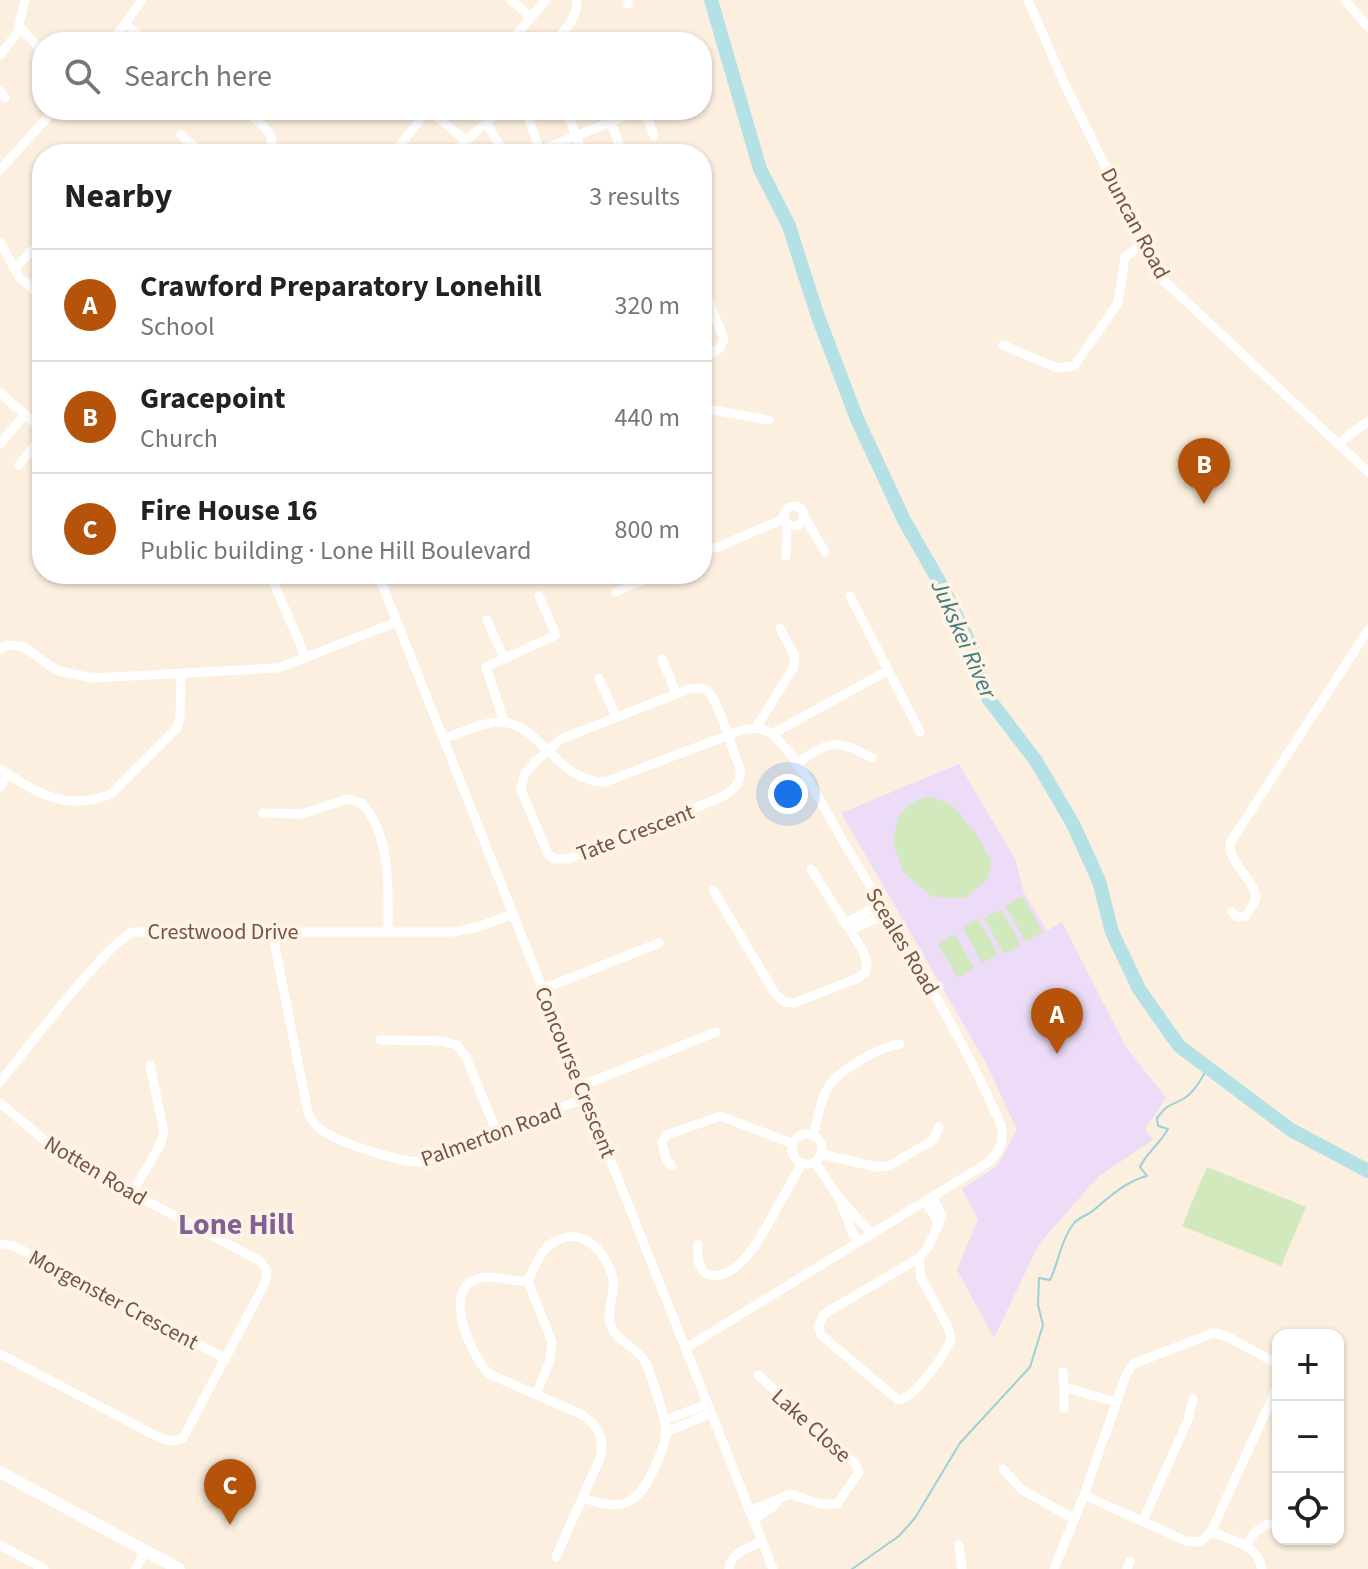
<!DOCTYPE html>
<meta charset="utf-8">
<style>
:root{--surface:#fff;--page:#f2f2f2;--text:#222;--muted:#767676;--line:#e0e0e0;--accent:#b45309}
body{margin:0;font-family:"Source Sans 3",sans-serif;background:var(--page);color:var(--text)}
.controls{position:absolute;right:24px;bottom:24px;display:grid;overflow:hidden;border-radius:16px;box-shadow:0 2px 6px #0004}
.controls button{width:72px;height:72px;display:grid;place-items:center;padding:0;border:0;border-bottom:2px solid var(--line);background:var(--surface);color:var(--text);font:40px sans-serif}
.you{position:absolute;left:788px;top:794px;width:28px;height:28px;margin:-20px;border:6px solid #fff;border-radius:50%;background:#1a73e8;box-shadow:0 0 0 12px #1a73e833}
.badge{display:grid;place-items:center;width:52px;height:52px;border-radius:50%;background:var(--accent);color:#fff;font-size:26px;font-weight:700}
.pin{position:absolute;translate:-50% -66px;filter:drop-shadow(0 2px 4px #0008)}
.pin::after{content:'';position:absolute;top:42px;width:28px;height:24px;background:inherit;clip-path:polygon(0 0,100% 0,50% 100%)}
.list{margin:0;padding:0;list-style:none}
h2{display:flex;justify-content:space-between;align-items:center;height:104px;margin:0;padding:0 32px;font-size:34px}
h2 small{font-size:26px;font-weight:400;color:var(--muted)}
.list li{display:grid;grid-template-columns:52px 1fr auto;gap:24px;align-items:center;box-sizing:border-box;height:112px;padding:0 32px;border-top:2px solid var(--line)}
.list b{display:block;font-size:30px;white-space:nowrap}
.list p{margin:0;font-size:26px;white-space:nowrap;color:var(--muted)}
.list em{font-size:26px;font-style:normal;color:var(--muted)}
.icon{flex:none;width:44px;height:44px;fill:none;stroke:currentColor;stroke-width:2;stroke-linecap:round;stroke-linejoin:round}
.map{position:relative;flex:none;width:1368px;height:1569px;overflow:hidden}
.search{position:absolute;background:var(--surface);box-shadow:0 2px 6px #0004;left:32px;top:32px;width:680px;height:88px;display:flex;align-items:center;gap:20px;box-sizing:border-box;padding:0 28px;border-radius:32px;color:var(--muted);font-size:30px}
.panel{position:absolute;background:var(--surface);box-shadow:0 2px 6px #0004;left:32px;top:144px;width:680px;height:440px;border-radius:32px}
.map>svg:first-child{display:block}
.education{fill:#ecdcf8}
.green{fill:#d2e9be}
.lines{fill:none;stroke-linecap:round;stroke-linejoin:round}
.stream{stroke:#9ad2d7;stroke-width:2}
.river{stroke:#b4e1e5;stroke-width:14}
.street{stroke:#fff;stroke-width:9}
.secondary{stroke:#fff;stroke-width:12}
.labels{text-anchor:middle;stroke-width:8;stroke-linejoin:round;paint-order:stroke}
.street-label{font-size:22px;fill:#735447;stroke:#fff3e6}
.water-label{font-size:24px;font-style:italic;fill:#3e7980;stroke:#fff3e6}
.district-label{font-size:30px;font-weight:bold;fill:#826296;stroke:#fff3e6}
</style>
<div class="map">
<svg width="1368" height="1569" viewBox="0 0 1368 1569">
<rect width="100%" height="100%" fill="#fcefdf"/>
<polygon class="education" points="959,764 1015,859 1024,893 1047,931 1062,922 1125,1045 1166,1098 1145,1129 1153,1140 1099,1176 1039,1244 994,1338 957,1270 978,1219 962,1189 997,1166 1017,1130 986,1063 841,813"/>
<g class="green">
<polygon points="928,796 951,804 976,834 991,860 989,877 966,898 932,897 903,872 893,841 898,818 909,804"/>
<polygon points="1022,896 1043,932 1026,942 1005,906"/>
<polygon points="1001,909 1021,944 1004,954 984,918"/>
<polygon points="978,919 998,954 982,963 963,928"/>
<polygon points="954,934 974,967 958,978 938,944"/>
<polygon points="1207,1167 1306,1207 1281,1266 1182,1226"/>
</g>
<g class="lines">
<path class="stream" d="M852 1569 899 1536 915 1518 960 1443 1030 1367 1043 1325 1038 1305 1039 1278 1050 1280C1059 1261 1061 1240 1074 1223 1079 1217 1089 1215 1095 1209 1110 1196 1127 1181 1147 1176L1140 1167C1147 1152 1160 1144 1168 1129L1158 1126 1157 1118C1170 1102 1167 1108 1183 1099 1194 1093 1201 1079 1207 1069"/>
<polyline class="river" points="711,0 760,169 789,226 817,314 857,419 904,520 944,590 971,646 988,698 1036,761 1073,824 1099,881 1112,932 1139,989 1179,1046 1291,1130 1368,1171"/>
<g class="street">
<polyline points="511,0 531,17"/>
<polyline points="628,0 628,4"/>
<polyline points="1028,0 1065,85 1161,278 1368,472"/>
<polyline points="1345,0 1368,27"/>
<polyline points="126,24 146,42"/>
<polyline points="19,26 40,49"/>
<polyline points="624,40 624,42"/>
<polyline points="112,42 142,0"/>
<polyline points="510,42 546,0"/>
<path d="M553 42C566 29 577 20 577 0"/>
<polyline points="0,55 17,33 25,0"/>
<polyline points="0,91 5,98"/>
<path d="M244 110C258 122 280 133 269 154"/>
<polyline points="429,110 466,141"/>
<polyline points="526,110 541,154"/>
<polyline points="566,110 583,154"/>
<polyline points="606,110 621,149"/>
<polyline points="645,110 654,136"/>
<polyline points="486,123 505,154"/>
<polyline points="181,135 203,154"/>
<polyline points="400,145 428,110"/>
<polyline points="539,151 640,110"/>
<polyline points="452,154 500,110"/>
<polyline points="0,170 54,110"/>
<polyline points="0,242 19,277 42,297"/>
<polyline points="14,269 35,248"/>
<polyline points="702,284 724,339 719,349 702,358"/>
<polyline points="1003,345 1057,368 1074,366 1118,303 1125,257 1143,244"/>
<polyline points="0,393 42,429"/>
<polyline points="702,419 709,411 713,410 769,420"/>
<polyline points="0,444 25,414"/>
<polyline points="1338,444 1368,421"/>
<polyline points="19,465 42,436"/>
<circle cx="794" cy="516" r="10"/>
<polyline points="804,516 825,552"/>
<polyline points="702,551 718,547 784,519"/>
<polyline points="786,556 787,523"/>
<polyline points="270,574 306,658"/>
<polyline points="378,574 773,1569"/>
<polyline points="616,592 656,574"/>
<polyline points="850,596 920,732"/>
<polyline points="487,620 504,658"/>
<polyline points="0,650 7,645 22,646 58,671 93,678 278,668 397,622"/>
<polyline points="662,659 676,693"/>
<polyline points="599,678 616,717"/>
<path d="M689 689C696 688 702 687 708 691 719 702 733 752 740 769 742 784 732 791 720 798L567 859H554L548 854 521 790 524 775 535 762 561 739Z"/>
<polyline points="504,722 486,667 556,635 539,596"/>
<polyline points="756,728 793,668 795,657 780,628"/>
<polyline points="772,734 887,671"/>
<path d="M444 739C460 733 480 723 498 722 539 720 556 782 605 782L742 730C754 727 767 728 776 738 805 766 828 817 849 851 903 941 959 1029 1001 1125 1005 1141 1000 1152 987 1163L686 1348"/>
<path d="M796 764C829 741 836 738 872 758"/>
<path d="M0 769C37 793 66 812 111 794L177 728 180 717 181 674"/>
<polyline points="0,787 8,774"/>
<path d="M263 813 302 814 347 799 362 803C392 838 388 890 388 933"/>
<polyline points="713,890 776,995 785,1002 794,1003 856,979 865,973 867,963 863,951 811,869"/>
<path d="M1232 912 1237 917 1246 916 1256 899C1254 877 1229 865 1230 843L1368 630"/>
<polyline points="846,923 881,904"/>
<path d="M272 931 308 1113C311 1119 314 1124 319 1128 336 1142 401 1163 422 1162L585 1098"/>
<polyline points="850,931 887,913"/>
<polyline points="543,989 659,943"/>
<polyline points="380,1040 443,1041 457,1045 466,1057 497,1133"/>
<path d="M0 1082C22 1055 108 941 133 932H454L478 927 513 914"/>
<polyline points="581,1086 716,1032"/>
<polyline points="0,1103 66,1158 260,1261 267,1271 265,1283 183,1438 173,1441 160,1438 0,1354"/>
<circle cx="807" cy="1149" r="15"/>
<path d="M813 1136C825 1090 821 1083 864 1058 876 1051 886 1046 900 1044"/>
<polyline points="821,1154 877,1167 889,1166 933,1140 939,1127"/>
<polyline points="815,1162 839,1198 872,1234"/>
<polyline points="672,1166 666,1159 662,1143 666,1135 721,1116 793,1144"/>
<polyline points="132,1193 160,1145 164,1132 150,1065"/>
<polyline points="839,1198 857,1243"/>
<polyline points="925,1202 934,1215 938,1227"/>
<polyline points="0,1244 14,1246 226,1359"/>
<path d="M698 1245C694 1288 728 1280 748 1255 763 1236 775 1211 787 1190 792 1181 797 1172 803 1163"/>
<path d="M919 1258 921 1278 948 1327 951 1339C945 1355 915 1398 898 1400L821 1335 818 1327 824 1314 919 1258 928 1247 942 1216 933 1197"/>
<polyline points="528,1281 552,1342 550,1361 536,1394"/>
<polyline points="1063,1372 1064,1387 1115,1402"/>
<polyline points="1064,1387 1064,1408"/>
<polyline points="664,1420 706,1405"/>
<polyline points="666,1432 709,1414"/>
<polyline points="1003,1469 1021,1489 1074,1519"/>
<polyline points="1084,1495 1186,1541 1200,1542 1211,1532 1278,1385"/>
<polyline points="749,1511 790,1494 821,1504 837,1504 859,1472 855,1464 847,1456 758,1375"/>
<polyline points="753,1520 774,1506 778,1500"/>
<polyline points="1143,1521 1188,1420 1193,1399"/>
<path d="M1211 1532C1232 1540 1257 1544 1262 1569"/>
<polyline points="0,1545 44,1569"/>
<polyline points="959,1545 962,1569"/>
<path d="M1246 1545C1254 1532 1262 1523 1278 1523"/>
<path d="M556 1557 600 1458C605 1437 598 1425 581 1414L489 1374C472 1356 441 1291 477 1279 493 1273 511 1283 528 1281 534 1269 539 1253 550 1245 579 1222 607 1251 613 1279 616 1294 606 1308 610 1322 614 1342 637 1346 646 1363 652 1378 664 1413 666 1429 667 1440 660 1454 656 1465 639 1502 626 1514 584 1498"/>
<polyline points="135,1569 145,1552"/>
<path d="M729 1569C729 1554 750 1547 762 1541"/>
<polyline points="1054,1569 1084,1495 1126,1375 1133,1364 1213,1333 1226,1336 1278,1364"/>
<polyline points="1127,1569 1130,1561"/>
</g>
<polyline class="secondary" points="0,1472 179,1569"/>
</g>
<g class="labels">
<g class="street-label">
<text transform="translate(1136 223) rotate(62)" y="8">Duncan Road</text>
<text transform="translate(635 832) rotate(-21)" y="8">Tate Crescent</text>
<text x="223" y="939">Crestwood Drive</text>
<text transform="translate(903 941) rotate(59)" y="8">Sceales Road</text>
<text transform="translate(576 1072) rotate(68)" y="8">Concourse Crescent</text>
<text transform="translate(491 1134) rotate(-20)" y="8">Palmerton Road</text>
<text transform="translate(96 1170) rotate(31)" y="8">Notten Road</text>
<text transform="translate(114 1299) rotate(28)" y="8">Morgenster Crescent</text>
<text transform="translate(812 1425) rotate(42)" y="8">Lake Close</text>
</g>
<g class="water-label">
<text transform="translate(964 639) rotate(66)" y="8">Jukskei River</text>
</g>
<g class="district-label">
<text x="236" y="1234">Lone Hill</text>
</g>
</g>
</svg>
<div class="controls">
<button>+</button>
<button>−</button>
<button><svg class="icon" aria-label="locate" viewBox="0 0 24 24"><circle cx="12" cy="12" r="6"/><path d="M12 2v4M12 18v4M2 12h4M18 12h4"/></svg></button>
</div>
<div class="you"></div>
<div class="pin badge" style="left:1057px;top:1054px">A</div>
<div class="pin badge" style="left:1204px;top:504px">B</div>
<div class="pin badge" style="left:230px;top:1525px">C</div>
<div class="search"><svg class="icon" aria-label="search" viewBox="0 0 24 24"><circle cx="10" cy="10" r="6"/><path d="M15 15l6 6"/></svg>Search here</div>
<section class="panel">
<h2>Nearby<small>3 results</small></h2>
<ul class="list">
<li><span class="badge">A</span><div><b>Crawford Preparatory Lonehill</b><p>School</p></div><em>320 m</em></li>
<li><span class="badge">B</span><div><b>Gracepoint</b><p>Church</p></div><em>440 m</em></li>
<li><span class="badge">C</span><div><b>Fire House 16</b><p>Public building · Lone Hill Boulevard</p></div><em>800 m</em></li>
</ul>
</section>
</div>
